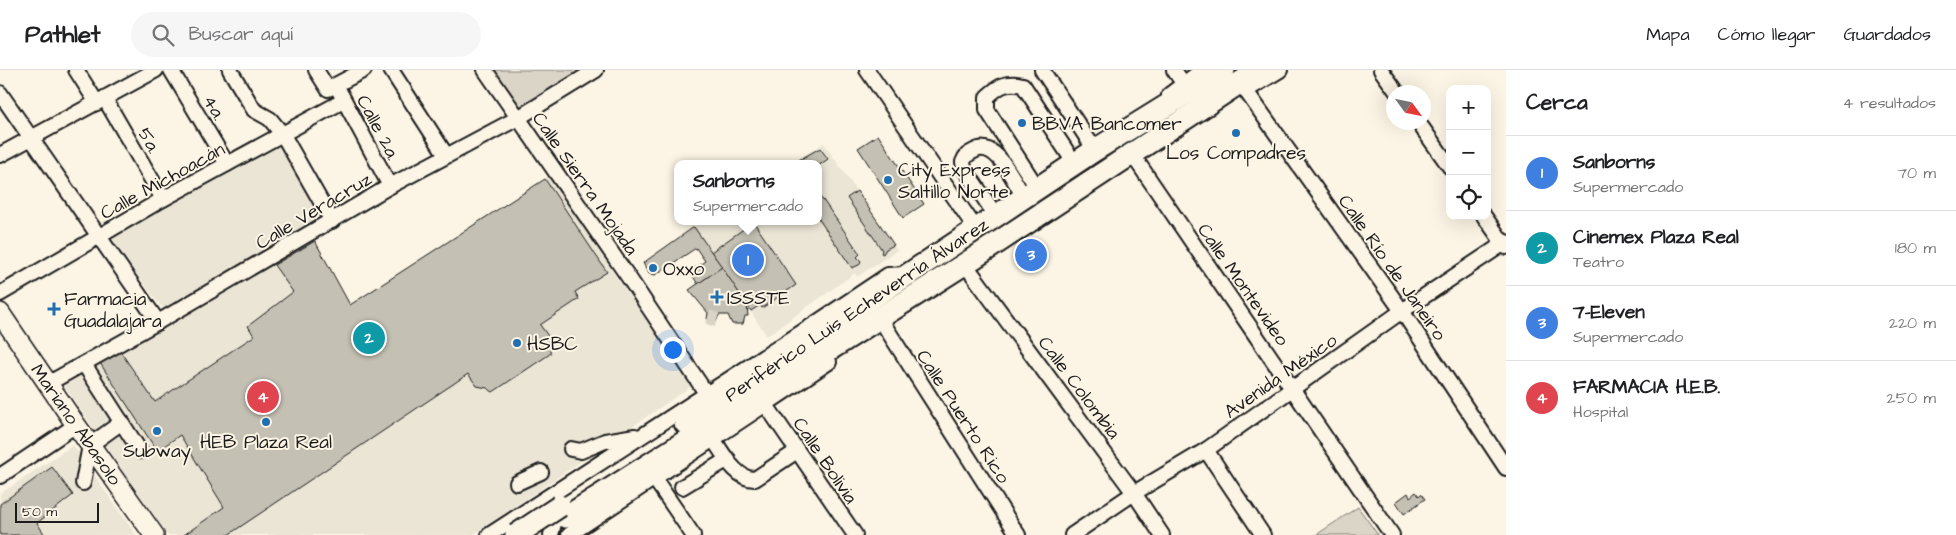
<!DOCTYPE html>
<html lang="es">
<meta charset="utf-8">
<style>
:root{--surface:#fff;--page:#f6f6f6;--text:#202124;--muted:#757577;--line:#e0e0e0;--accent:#db2777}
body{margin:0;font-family:"Architects Daughter",sans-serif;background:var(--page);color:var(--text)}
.controls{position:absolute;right:15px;top:15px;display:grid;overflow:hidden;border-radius:10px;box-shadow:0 5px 20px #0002}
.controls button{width:45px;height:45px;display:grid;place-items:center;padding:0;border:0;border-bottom:1px solid var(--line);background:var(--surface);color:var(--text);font:25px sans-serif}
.compass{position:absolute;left:1386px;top:15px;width:45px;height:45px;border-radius:50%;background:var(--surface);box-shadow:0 5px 20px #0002;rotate:123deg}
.scale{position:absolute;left:15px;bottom:12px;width:84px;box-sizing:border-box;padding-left:5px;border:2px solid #1c1c1c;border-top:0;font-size:14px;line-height:18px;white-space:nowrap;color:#1c1c1c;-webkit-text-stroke:4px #fcf5e5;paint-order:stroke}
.you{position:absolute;left:672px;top:279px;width:18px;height:18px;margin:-12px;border:4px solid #fff;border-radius:50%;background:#1a73e8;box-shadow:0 0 0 8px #1a73e833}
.badge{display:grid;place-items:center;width:32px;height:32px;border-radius:50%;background:var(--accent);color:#fff;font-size:16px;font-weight:700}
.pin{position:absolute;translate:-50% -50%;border:2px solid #fff;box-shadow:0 1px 5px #0006}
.popup{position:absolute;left:674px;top:90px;width:148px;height:65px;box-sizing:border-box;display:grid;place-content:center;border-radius:10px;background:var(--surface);filter:drop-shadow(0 1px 4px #0005);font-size:16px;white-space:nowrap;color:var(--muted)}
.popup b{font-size:19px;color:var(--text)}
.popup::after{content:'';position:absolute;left:50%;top:100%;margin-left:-10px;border:10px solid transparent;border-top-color:var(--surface)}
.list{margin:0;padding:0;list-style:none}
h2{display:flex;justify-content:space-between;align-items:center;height:65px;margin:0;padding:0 20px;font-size:21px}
h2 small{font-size:16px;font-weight:400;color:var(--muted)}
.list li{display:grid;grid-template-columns:32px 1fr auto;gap:15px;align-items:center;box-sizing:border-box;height:75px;padding:0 20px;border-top:1px solid var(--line)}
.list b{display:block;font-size:19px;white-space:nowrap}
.list p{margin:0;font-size:16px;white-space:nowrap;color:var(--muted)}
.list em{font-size:16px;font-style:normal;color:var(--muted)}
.icon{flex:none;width:28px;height:28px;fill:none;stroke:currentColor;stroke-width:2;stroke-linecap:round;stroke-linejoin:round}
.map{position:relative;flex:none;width:1506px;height:465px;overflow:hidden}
header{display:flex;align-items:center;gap:30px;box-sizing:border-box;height:70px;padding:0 25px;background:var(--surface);border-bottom:1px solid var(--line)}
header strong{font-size:24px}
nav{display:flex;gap:28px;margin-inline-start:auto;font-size:18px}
.search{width:350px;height:45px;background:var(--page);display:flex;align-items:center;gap:12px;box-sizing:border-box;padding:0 18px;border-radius:28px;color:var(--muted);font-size:19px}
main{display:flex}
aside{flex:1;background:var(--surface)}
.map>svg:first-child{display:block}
.built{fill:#ebe5d6}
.green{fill:#dbd5c8;stroke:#7c7872}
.building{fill:#c4c0b3;stroke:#1c1c1c}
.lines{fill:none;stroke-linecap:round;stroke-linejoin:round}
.minor-tunnel{stroke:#dad4c7;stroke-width:14;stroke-dasharray:14 7;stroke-linecap:butt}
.minor-casing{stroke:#1c1c1c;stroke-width:18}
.major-casing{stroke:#1c1c1c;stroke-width:22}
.highway-casing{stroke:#1c1c1c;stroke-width:25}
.minor{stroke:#fcf5e5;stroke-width:14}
.major{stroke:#fcf5e5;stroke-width:19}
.highway{stroke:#fcf5e5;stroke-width:21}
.highway-bridge-casing{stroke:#1c1c1c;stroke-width:25;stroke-linecap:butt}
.highway-bridge{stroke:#fcf5e5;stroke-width:21}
.poi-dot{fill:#1f6fb2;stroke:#fcf5e5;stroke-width:2}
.labels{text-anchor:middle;stroke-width:4;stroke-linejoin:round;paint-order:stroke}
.street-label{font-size:19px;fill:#1c1c1c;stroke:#fcf5e5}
.poi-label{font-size:19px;fill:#1c1c1c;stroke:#fcf5e5;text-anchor:start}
</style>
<header>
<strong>Pathlet</strong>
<div class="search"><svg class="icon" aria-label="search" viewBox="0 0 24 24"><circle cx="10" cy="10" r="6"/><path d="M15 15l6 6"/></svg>Buscar aquí</div>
<nav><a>Mapa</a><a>Cómo llegar</a><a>Guardados</a></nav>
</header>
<main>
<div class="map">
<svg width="1506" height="465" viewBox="0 0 1506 465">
<rect width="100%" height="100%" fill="#fcf5e5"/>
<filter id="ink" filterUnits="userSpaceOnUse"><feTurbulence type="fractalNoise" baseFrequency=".02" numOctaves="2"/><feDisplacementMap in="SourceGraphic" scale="10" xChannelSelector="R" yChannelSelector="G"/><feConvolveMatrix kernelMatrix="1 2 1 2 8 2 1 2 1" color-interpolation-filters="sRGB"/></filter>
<g filter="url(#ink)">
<g class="built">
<polygon points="824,73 897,180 857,207 855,203 767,266 694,157 703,151 818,151 818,94 791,94"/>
<polygon points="281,74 325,151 163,239 110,169"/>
<polygon points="549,106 625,220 689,309 690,317 473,465 167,465 62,313 315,171 350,234"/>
<polygon points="73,375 136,465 0,465 0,424"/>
</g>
<g class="green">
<polygon points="495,0 592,0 524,44"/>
<polygon points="1358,437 1378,465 1316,465"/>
</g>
<g class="building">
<polygon points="878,65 924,134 903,148 858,78"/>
<polygon points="820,78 828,89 818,96 818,94 792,94"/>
<polygon points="545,109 607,202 575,222 579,229 540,255 551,270 550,284 493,322 487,318 477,316 468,304 228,465 184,465 224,437 180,365 157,381 100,293 120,281 155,332 254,266 248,256 293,222 274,195 315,171 350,235"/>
<polygon points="857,121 894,175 886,179 883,184 881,183 882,180 847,128"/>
<polygon points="818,126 823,130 860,184 857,187 861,191 859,195 852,198 818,148"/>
<polygon points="750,151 753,151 796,215 762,238 760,235 751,241 711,182 745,158 744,156"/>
<polygon points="694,157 722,197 698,214 690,202 705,191 696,178 655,205 649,204 643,193"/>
<polygon points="722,197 747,235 748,246 745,246 743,254 732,254 728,245 719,245 716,252 707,249 708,243 689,220"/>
<polygon points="52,397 73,425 37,453 45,465 0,465 0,434"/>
<polygon points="1416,422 1419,426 1421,424 1425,429 1404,444 1396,432 1408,423 1410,427"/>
</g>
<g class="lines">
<polyline class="minor-tunnel" points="708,247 717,250"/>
<defs>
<g id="minor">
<polyline points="76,0 97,33"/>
<polyline points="171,0 227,94"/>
<polyline points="230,0 254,40 270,49 283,65 332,151"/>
<polyline points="316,0 328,19 364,0"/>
<polyline points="391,0 446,85"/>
<polyline points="485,0 627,205 706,323"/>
<polyline points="867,0 976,159"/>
<polyline points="1042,0 1095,80"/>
<polyline points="1174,0 1183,13"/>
<polyline points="1381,0 1397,22"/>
<polyline points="336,15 390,116"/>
<polyline points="1247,20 1280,0"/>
<polyline points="1246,21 1402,241 1506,398"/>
<polyline points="0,23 158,252"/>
<polyline points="1169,25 1202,0"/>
<polyline points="105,29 163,129"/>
<polyline points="1418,52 1450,97"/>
<polyline points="1132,84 1392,465"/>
<polyline points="0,85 156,0"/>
<path d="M1038 119 987 40V27C999 16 1006 11 1023 15L1075 94"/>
<path d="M996 146 964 98 963 92C965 86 968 84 974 81 996 68 1014 112 1024 127"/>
<polyline points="1484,146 1506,177"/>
<polyline points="965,194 1134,423 1162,465"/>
<polyline points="0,224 163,129 343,31"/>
<polyline points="879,247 1018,465"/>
<polyline points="84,294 140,381"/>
<polyline points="49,313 158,252 390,116 518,48 596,0"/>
<polyline points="766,335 855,465"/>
<path d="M713 369C723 383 736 410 755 409L797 381"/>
<polyline points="571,379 581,381 605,371 635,366"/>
<polyline points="1206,380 1263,465"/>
<polyline points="0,406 76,355"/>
<polyline points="654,408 693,465"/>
<polyline points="83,413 90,375 122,352"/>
<polyline points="517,413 541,402"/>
<polyline points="682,417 728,389"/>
<polyline points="489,465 816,253 888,205 906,204"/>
<polyline points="551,465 555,449 554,434"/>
<polyline points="569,465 829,292"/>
<polyline points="1072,465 1134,423 1206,380 1402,241 1506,172"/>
</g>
<polyline id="major" points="0,243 76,355 154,465"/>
<g id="highway">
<polyline points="685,353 1095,80 1224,0"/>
<polyline points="566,447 974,188 1259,0"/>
</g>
</defs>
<use href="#minor" class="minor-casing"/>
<use href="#major" class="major-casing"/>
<use href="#highway" class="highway-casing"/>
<use href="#minor" class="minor"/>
<use href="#major" class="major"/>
<use href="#highway" class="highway"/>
<defs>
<polyline id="highway-bridge" points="516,465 560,436"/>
</defs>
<use href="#highway-bridge" class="highway-bridge-casing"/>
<use href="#highway-bridge" class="highway-bridge"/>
</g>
</g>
<g class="poi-dot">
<circle cx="1022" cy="53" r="5"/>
<circle cx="1236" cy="63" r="5"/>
<circle cx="888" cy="110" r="5"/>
<circle cx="653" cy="198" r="5"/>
<path d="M714.5 219.5h5v5h5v5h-5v5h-5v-5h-5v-5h5z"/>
<path d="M51.5 231.5h5v5h5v5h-5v5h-5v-5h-5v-5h5z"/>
<circle cx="517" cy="273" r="5"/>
<circle cx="266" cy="352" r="5"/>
<circle cx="157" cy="361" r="5"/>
</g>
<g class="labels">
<g class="street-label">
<text transform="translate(215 37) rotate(59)" y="7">4a.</text>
<text transform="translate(379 57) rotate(62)" y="7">Calle 2a.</text>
<text transform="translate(150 70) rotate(60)" y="7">5a.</text>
<text transform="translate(162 110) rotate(-29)" y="7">Calle Michoacán</text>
<text transform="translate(586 113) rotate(55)" y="7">Calle Sierra Mojada</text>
<text transform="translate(313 140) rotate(-31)" y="7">Calle Veracruz</text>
<text transform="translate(1393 197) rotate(55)" y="7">Calle Río de Janeiro</text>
<text transform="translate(1244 214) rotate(55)" y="7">Calle Montevideo</text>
<text transform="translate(856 239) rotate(-34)" y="7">Periférico Luis Echeverría Álvarez</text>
<text transform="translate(1280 305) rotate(-35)" y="7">Avenida México</text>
<text transform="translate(1080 317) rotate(53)" y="7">Calle Colombia</text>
<text transform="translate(964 346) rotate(57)" y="7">Calle Puerto Rico</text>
<text transform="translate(77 354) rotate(55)" y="7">Mariano Abasolo</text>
<text transform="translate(826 390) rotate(56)" y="7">Calle Bolivia</text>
</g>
<g class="poi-label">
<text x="1032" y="60">BBVA Bancomer</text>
<text x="1236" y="89" text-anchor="middle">Los Compadres</text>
<text x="898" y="106">City Express<tspan x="898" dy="22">Saltillo Norte</tspan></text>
<text x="663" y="205">Oxxo</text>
<text x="727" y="234">ISSSTE</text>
<text x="64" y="235">Farmacia<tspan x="64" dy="22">Guadalajara</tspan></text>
<text x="527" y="280">HSBC</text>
<text x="266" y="378" text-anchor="middle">HEB Plaza Real</text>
<text x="157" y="387" text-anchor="middle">Subway</text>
</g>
</g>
</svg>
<div class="controls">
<button>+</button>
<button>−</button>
<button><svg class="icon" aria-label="locate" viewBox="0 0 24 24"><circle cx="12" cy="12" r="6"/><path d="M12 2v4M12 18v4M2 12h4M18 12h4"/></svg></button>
</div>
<svg class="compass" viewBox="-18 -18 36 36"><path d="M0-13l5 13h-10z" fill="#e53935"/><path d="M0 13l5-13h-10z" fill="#757577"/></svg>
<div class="scale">50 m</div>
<div class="you"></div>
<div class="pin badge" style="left:748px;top:190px;background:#3f7fe0">1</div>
<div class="popup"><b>Sanborns</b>Supermercado</div>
<div class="pin badge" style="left:369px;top:268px;background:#0f9aa8">2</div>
<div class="pin badge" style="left:1031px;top:185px;background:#3f7fe0">3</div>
<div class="pin badge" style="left:263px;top:327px;background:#e0444e">4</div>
</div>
<aside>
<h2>Cerca<small>4 resultados</small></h2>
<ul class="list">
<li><span class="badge" style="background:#3f7fe0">1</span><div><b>Sanborns</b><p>Supermercado</p></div><em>70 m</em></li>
<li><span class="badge" style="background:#0f9aa8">2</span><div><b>Cinemex Plaza Real</b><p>Teatro</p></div><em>180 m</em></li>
<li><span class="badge" style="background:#3f7fe0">3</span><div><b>7-Eleven</b><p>Supermercado</p></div><em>220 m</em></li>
<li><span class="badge" style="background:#e0444e">4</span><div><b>FARMACIA H.E.B.</b><p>Hospital</p></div><em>250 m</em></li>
</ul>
</aside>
</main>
